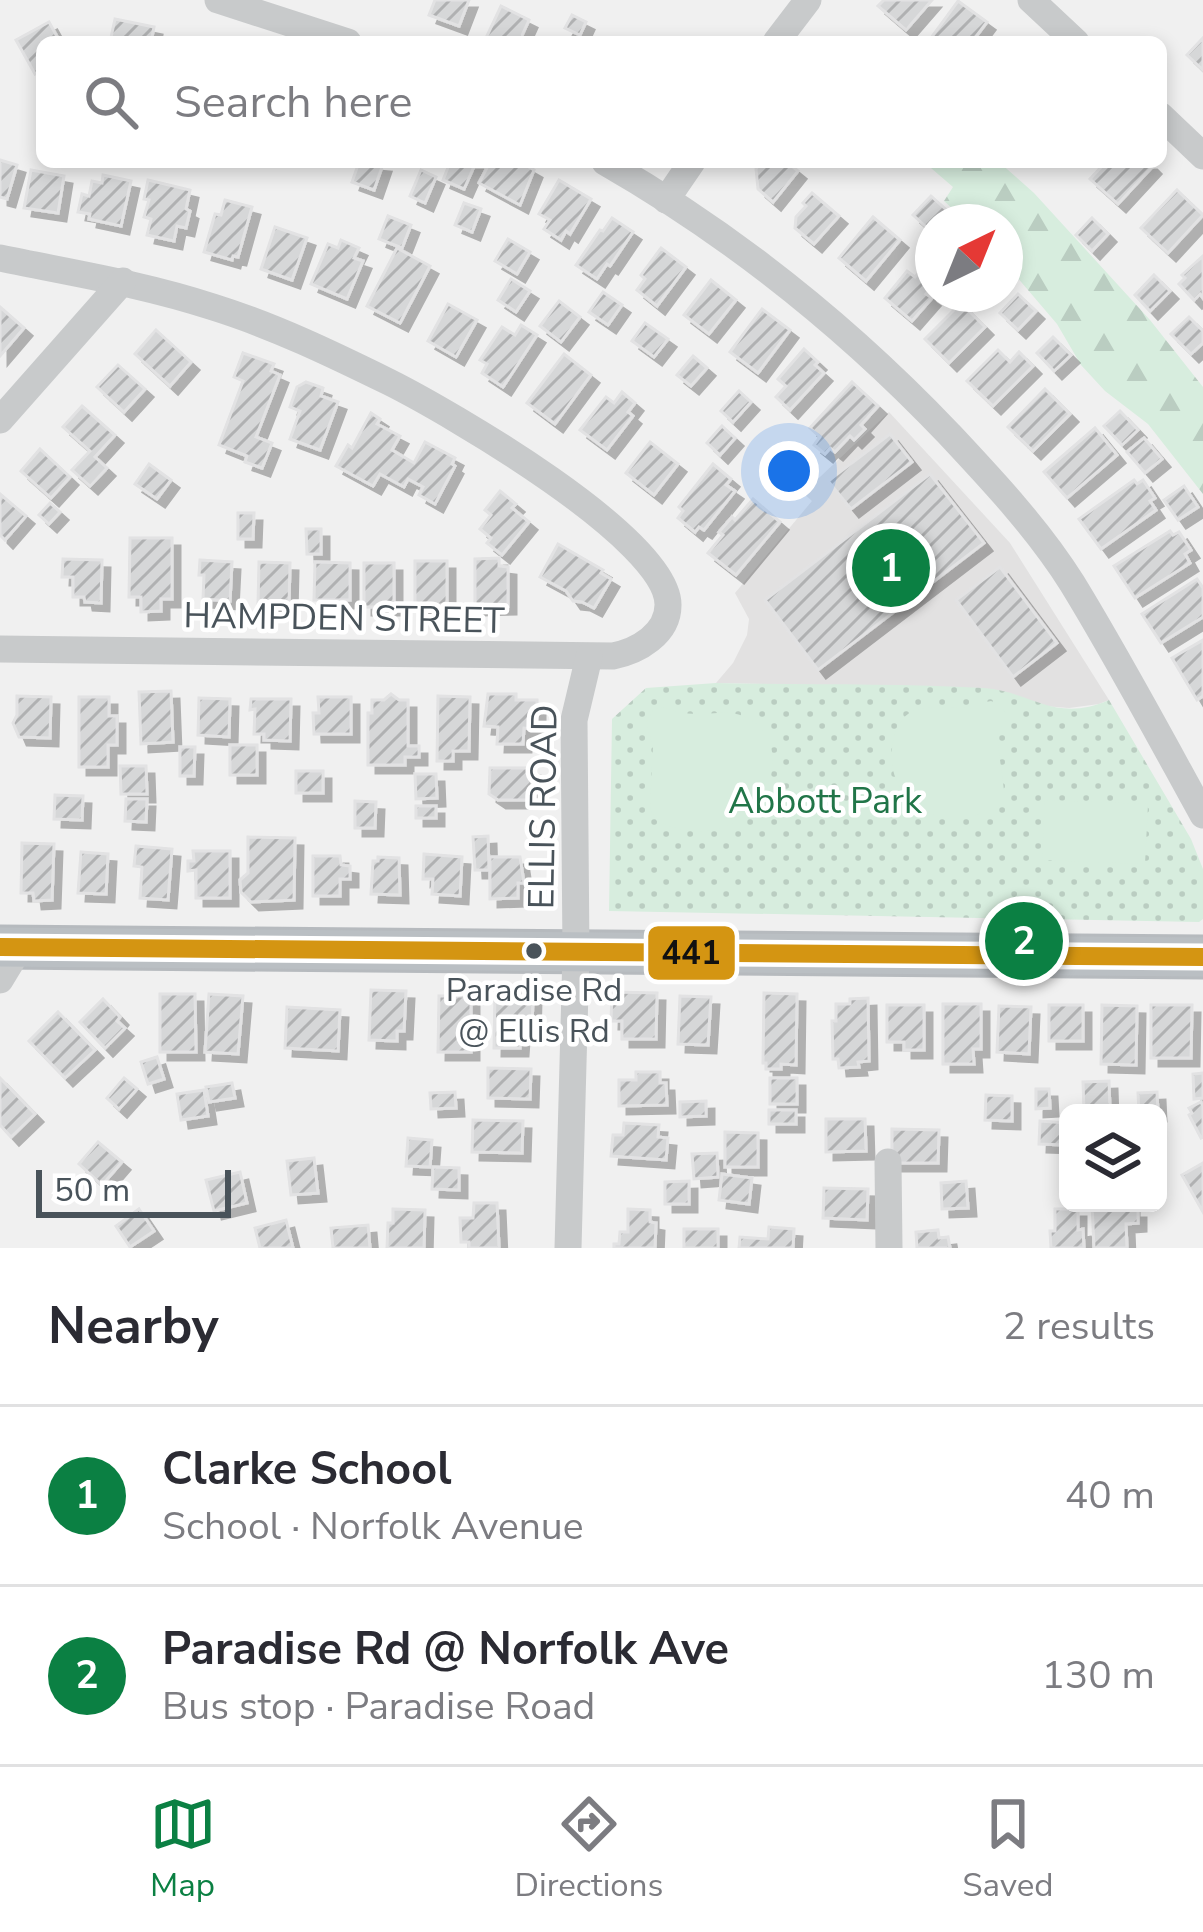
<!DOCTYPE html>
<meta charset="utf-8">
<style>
:root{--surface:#fff;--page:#f7f7f7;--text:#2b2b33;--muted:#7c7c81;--line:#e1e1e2;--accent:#0b8043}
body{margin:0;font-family:"Nunito Sans",sans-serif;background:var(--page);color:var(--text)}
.controls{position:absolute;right:36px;bottom:36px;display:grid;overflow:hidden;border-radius:18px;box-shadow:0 6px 18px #0003}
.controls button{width:108px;height:108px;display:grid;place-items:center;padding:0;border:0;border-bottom:3px solid var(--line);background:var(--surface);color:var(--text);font:60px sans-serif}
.compass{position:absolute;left:915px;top:204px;width:108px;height:108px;border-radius:50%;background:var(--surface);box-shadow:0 6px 18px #0003;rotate:43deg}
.scale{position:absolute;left:36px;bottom:30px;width:195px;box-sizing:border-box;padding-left:12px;border:6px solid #49535a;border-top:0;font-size:33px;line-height:42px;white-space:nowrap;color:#49535a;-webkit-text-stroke:9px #fff;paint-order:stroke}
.you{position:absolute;left:789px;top:471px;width:42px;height:42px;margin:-30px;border:9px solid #fff;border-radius:50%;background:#1a73e8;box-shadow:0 0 0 18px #1a73e833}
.badge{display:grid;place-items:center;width:78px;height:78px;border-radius:50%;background:var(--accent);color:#fff;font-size:39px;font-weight:700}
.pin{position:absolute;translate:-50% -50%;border:6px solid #fff;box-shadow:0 3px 12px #0006}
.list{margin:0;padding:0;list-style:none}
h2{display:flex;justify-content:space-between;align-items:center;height:156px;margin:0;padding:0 48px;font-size:51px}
h2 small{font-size:39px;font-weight:400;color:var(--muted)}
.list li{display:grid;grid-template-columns:78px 1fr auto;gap:36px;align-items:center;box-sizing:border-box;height:180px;padding:0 48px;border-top:3px solid var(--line)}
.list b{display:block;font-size:45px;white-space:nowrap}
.list p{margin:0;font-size:39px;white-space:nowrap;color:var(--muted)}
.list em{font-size:39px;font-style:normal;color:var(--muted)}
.icon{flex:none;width:66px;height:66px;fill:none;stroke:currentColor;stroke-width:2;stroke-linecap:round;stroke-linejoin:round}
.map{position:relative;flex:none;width:1203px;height:1248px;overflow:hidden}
.search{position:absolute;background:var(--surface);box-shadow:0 6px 18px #0003;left:36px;right:36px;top:36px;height:132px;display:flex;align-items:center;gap:30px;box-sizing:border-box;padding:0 42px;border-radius:18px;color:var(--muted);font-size:45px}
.sheet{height:516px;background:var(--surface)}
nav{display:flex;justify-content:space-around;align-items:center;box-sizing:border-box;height:168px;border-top:3px solid var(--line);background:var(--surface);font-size:33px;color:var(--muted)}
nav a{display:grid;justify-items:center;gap:6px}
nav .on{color:var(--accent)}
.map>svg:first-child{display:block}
.education{fill:#e2e1e1}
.green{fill:url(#green-dots)}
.forest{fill:url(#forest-firs)}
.pitch{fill:#d7edde}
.building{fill:url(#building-hatch);stroke:#e2e2e3;stroke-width:3;filter:url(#shadow)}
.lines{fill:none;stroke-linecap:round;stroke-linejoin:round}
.highway-casing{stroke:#b6babe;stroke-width:45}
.minor{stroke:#c8cacb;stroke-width:27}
.highway{stroke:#babfc3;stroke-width:39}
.bus-1-casing{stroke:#fff;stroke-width:27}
.bus-1{stroke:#d49512;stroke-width:18}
.bus-dot{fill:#49535a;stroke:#fff;stroke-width:4.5}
.labels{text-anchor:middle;stroke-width:9;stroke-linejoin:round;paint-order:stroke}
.bus-label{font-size:33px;fill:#49535a;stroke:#fff}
.street-label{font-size:36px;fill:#49535a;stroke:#fff}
.park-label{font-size:36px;fill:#217548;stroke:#fff}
.line-badge{stroke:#fff;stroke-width:4.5}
.pale-badge-label{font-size:33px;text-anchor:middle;font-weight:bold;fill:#111}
</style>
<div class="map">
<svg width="1203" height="1248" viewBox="0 0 1203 1248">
<defs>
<pattern id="green-dots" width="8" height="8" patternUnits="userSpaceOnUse" patternTransform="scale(3)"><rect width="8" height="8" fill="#d7edde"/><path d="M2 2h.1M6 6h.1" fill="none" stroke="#bacdc1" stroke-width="1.8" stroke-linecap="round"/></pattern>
<pattern id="forest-firs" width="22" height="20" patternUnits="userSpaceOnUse" patternTransform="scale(3)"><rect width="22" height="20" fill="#d7edde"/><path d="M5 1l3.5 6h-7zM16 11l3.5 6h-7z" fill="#bacdc1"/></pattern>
<pattern id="building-hatch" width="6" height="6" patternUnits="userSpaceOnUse" patternTransform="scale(3)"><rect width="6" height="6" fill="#d6d7d8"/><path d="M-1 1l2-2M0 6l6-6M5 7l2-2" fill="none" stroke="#b0b1b2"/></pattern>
<filter id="shadow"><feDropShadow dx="8" dy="8" stdDeviation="0" flood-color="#0004"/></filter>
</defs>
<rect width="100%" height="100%" fill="#f0f0f0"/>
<polygon class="education" points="889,412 1010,543 1109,700 1099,704 1069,708 1043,706 990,689 716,683 733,663 747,635 749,619 735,593 812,501 803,493"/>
<path class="green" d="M716 683C805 685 895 683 984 688 1030 691 1055 724 1109 700L1191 839 1203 869V919L1199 922 609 911 612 719 646 688Z"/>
<polygon class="forest" points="924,162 999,162 1034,193 1150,320 1203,387 1203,494 1148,424 1105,391 1081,365 1057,324 1005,263 1005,222 967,222 944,201 953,187"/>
<g class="pitch">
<path d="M991 701 999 704 1009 717 998 731 997 737 1004 790C970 850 875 809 894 738 896 729 901 719 908 714 924 702 954 711 973 706 979 705 984 702 991 701Z"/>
<path d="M661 707C673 711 684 714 697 714 712 714 730 710 743 716 809 741 758 868 657 821L650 809 653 746 646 723 653 710Z"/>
<polygon points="1045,800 1148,804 1145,864 1042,860"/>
</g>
<g class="building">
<polygon points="435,0 469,0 459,26 429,15"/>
<polygon points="884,0 932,0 906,30 878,6"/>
<polygon points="958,1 987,22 972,42 928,42"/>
<polygon points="501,6 529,20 519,42 495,42 486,38"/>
<polygon points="572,15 586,22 580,35 565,28"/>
<polygon points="115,19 154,27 151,42 110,42"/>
<polygon points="49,22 60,42 42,42 42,73 39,71 35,74 16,40"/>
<polygon points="1203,38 1203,70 1187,55"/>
<polygon points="0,160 17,165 7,199 0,197"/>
<polygon points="359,162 383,164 374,190 352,182"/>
<polygon points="443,162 476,162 464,189 443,180 449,165"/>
<polygon points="490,162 520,162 534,170 520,205 479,183"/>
<polygon points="761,162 787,162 798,171 773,202 758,189 756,169"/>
<polygon points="1106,162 1149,162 1153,166 1118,204 1090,179"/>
<polygon points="31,170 64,176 58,213 24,208"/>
<polygon points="421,170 436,177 425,203 410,196"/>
<polygon points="103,175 131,181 121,226 89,219 90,214 78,212 82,194 89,196 92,181 102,183"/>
<polygon points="148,180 190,190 186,209 190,211 186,228 177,226 174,241 147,235 151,219 144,217 149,200 144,199"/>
<polygon points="559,180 591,199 570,234 566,231 561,240 544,229 550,220 539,214"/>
<polygon points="1177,190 1203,215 1168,253 1141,228"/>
<polygon points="812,193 839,216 814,244 795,228 796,217 806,206 803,203"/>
<polygon points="931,196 952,215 946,222 933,222 933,233 913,215"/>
<polygon points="225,200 252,207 238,257 233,256 232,260 204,252 215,214 221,215"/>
<polygon points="464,203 481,209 472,232 455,225"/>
<polygon points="388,216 411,225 402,248 379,239"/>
<polygon points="873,217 900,240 866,281 839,258"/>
<polygon points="612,218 633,232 610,266 607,264 597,279 576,265 600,230 603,231"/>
<polygon points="1092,218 1108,234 1092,251 1076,235"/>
<polygon points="275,227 307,238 292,280 261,269"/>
<polygon points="508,239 530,252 517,274 495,261"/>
<polygon points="341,240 359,248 354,258 363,261 347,299 311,284 328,244 338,248"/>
<polygon points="397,248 430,266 400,323 367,306"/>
<polygon points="661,248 686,267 657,306 637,290 645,279 641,275"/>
<polygon points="1203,256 1203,298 1200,294 1194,300 1179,284 1185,278 1182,275"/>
<polygon points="933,257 933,286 926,294 932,298 912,321 885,298 907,271 915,277"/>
<polygon points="1154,275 1170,291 1150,311 1135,295"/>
<polygon points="511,279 530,291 516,312 498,300"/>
<polygon points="711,280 736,300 709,334 684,315"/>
<polygon points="603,292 622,305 608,325 589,312"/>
<polygon points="1018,294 1036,311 1018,330 1000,313"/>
<polygon points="559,301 580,317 561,342 540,326"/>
<polygon points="961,303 985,327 949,363 925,339"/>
<polygon points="448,304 477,320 456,357 428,341"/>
<polygon points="0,307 24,328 0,356"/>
<polygon points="762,309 790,330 758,373 730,352"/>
<polygon points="1189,317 1203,331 1203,343 1191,354 1171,334"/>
<polygon points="645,323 668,339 654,357 632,341"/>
<polygon points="521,325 537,335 503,387 482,373 487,364 480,360 502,327 515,335"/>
<polygon points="156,330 191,362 170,386 135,354"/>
<polygon points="1053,337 1071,355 1054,371 1037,353"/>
<polygon points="804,349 818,362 815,365 824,373 790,410 776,397 786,386 778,379"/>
<polygon points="998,350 1010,362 1019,352 1033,366 993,406 967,381"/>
<polygon points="243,353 274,364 271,371 280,375 256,437 272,443 262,468 245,462 247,456 219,445 243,381 234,377"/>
<polygon points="564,354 591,375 555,424 527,403"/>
<polygon points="693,356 707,368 691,386 677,375"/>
<polygon points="118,365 145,389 124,412 97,387"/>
<polygon points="306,382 323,388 321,396 338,402 320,450 290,439 300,411 290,407 297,387"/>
<polygon points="852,382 878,406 861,425 865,429 854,440 850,436 835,452 830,448 825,454 814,445 820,437 810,428"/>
<polygon points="1045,389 1070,414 1033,451 1008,427"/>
<polygon points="739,391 751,402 733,422 721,411"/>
<polygon points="622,392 635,403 628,412 633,416 607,450 580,430 606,397 614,403"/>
<polygon points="82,406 115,435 95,457 107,468 90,486 72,470 90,451 63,427"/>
<polygon points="1120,411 1138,430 1122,445 1104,426"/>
<polygon points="371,413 380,419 377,424 400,436 392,450 414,463 425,442 455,458 452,464 455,466 435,504 419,495 423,487 408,479 404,487 380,474 373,486 336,466 348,445 352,448"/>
<polygon points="722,426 735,438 720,455 707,443"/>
<polygon points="1095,428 1117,455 1067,498 1044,472"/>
<polygon points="890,434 912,462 851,509 828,481"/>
<polygon points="1144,438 1162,459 1145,473 1127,452"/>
<polygon points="650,442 678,464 654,495 626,473"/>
<polygon points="40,449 70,477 51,498 21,471"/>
<polygon points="149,464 171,480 157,499 135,484"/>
<polygon points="713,464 731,479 726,485 735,491 704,530 699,527 695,532 678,518 683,511 679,507"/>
<polygon points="930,474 984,543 818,670 765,600"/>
<polygon points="1134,480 1137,484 1143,480 1155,498 1150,501 1156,510 1101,549 1079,519"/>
<polygon points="1184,486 1198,507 1178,520 1164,500"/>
<polygon points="500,491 516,504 512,508 529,522 502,555 487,543 491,538 480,529 491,515 485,510"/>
<polygon points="0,494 26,516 5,540 0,535"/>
<polygon points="753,499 780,522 736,575 708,553 723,535 719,532 732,517 735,520"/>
<polygon points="50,503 60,512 49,524 39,515"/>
<polygon points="238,513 254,513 253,539 238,539"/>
<polygon points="306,529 321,529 321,554 307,554"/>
<polygon points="1170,531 1173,535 1179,532 1191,550 1185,554 1190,563 1135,598 1114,566"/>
<polygon points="130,538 172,538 172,599 161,599 161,611 141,612 141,597 129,597"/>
<polygon points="558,544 603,570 601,573 611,579 594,608 582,602 573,601 566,591 540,577"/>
<polygon points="499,558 499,566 508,567 508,606 475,607 475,559"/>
<polygon points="63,559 102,560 101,603 85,602 84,597 73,597 73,577 62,577"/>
<polygon points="200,560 232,562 230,601 203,599 204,575 199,575"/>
<rect x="415" y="561" width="32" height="44"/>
<polygon points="259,562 290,563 289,605 258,604"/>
<polygon points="315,562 350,563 350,600 314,600"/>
<rect x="364" y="563" width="30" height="44"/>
<polygon points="1000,567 1057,643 1013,677 956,600"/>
<polygon points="1197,579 1203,588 1203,617 1161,643 1142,614"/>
<polygon points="1203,640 1203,696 1197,700 1172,658"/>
<polygon points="171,691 173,742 141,744 139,692"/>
<polygon points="391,694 399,700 408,700 408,746 419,746 419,757 405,757 405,765 368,765 368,713 372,713 372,700 384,700"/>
<polygon points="488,694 516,694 516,700 537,700 537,729 524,728 523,744 497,744 498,727 484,726"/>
<polygon points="17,696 51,697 50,738 19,737 13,723 17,715"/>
<polygon points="438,696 470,697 469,751 453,751 453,761 437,761"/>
<polygon points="79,697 109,697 109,716 117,716 117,745 108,745 108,767 79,767"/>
<polygon points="318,697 351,697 351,734 314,734 313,713 319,713"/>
<polygon points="199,698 230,699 229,737 198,735"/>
<polygon points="251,699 291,699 290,741 264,740 264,734 254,734 255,709 250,710"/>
<rect x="230" y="745" width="27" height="30"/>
<polygon points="180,747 195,747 194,776 180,776"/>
<polygon points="120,766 146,766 147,794 121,794"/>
<polygon points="490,768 532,768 532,800 498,800 489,794"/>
<rect x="296" y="771" width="27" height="22"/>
<polygon points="415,774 436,774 437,798 416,799"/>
<polygon points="55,795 83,796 82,820 54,819"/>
<polygon points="126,799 147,799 146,822 125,821"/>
<polygon points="355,801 376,802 375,828 355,828"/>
<rect x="416" y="806" width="20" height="12"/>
<polygon points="488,836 489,870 475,870 473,837"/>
<polygon points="248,837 295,838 294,900 251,902 241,892 240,880 248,873"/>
<polygon points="22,843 54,844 52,900 34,901 33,893 21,893"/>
<polygon points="136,846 172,849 168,900 140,898 142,867 134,866"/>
<polygon points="193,851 230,851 230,898 196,898 196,870 188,871 188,861 194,861"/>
<polygon points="81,852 108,854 106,894 78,893"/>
<polygon points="424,854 462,857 460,896 432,894 433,879 423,879"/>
<polygon points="313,856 340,856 341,865 350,866 350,879 340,879 340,896 313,896"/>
<polygon points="378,857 399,858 400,895 371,894 373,861 378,861"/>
<polygon points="490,857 520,857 524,883 518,883 518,898 490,899"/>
<polygon points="371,990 406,991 404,1031 397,1031 397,1041 369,1040"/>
<polygon points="495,991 533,992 532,1034 521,1034 520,1048 494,1048"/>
<polygon points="612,992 657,993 656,1039 622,1039 622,1021 611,1021"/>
<polygon points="764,993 797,994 796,1065 781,1064 781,1069 766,1069 766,1063 763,1063"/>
<polygon points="160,994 195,994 196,1052 160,1052"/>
<polygon points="209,994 243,996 238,1054 205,1052"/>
<polygon points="439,996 471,996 471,1052 438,1052"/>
<polygon points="680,996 711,997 708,1045 678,1044"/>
<polygon points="868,998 869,1061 858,1062 859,1067 839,1068 838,1059 833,1059 832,1021 836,1021 836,1004 850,1004 850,999"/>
<polygon points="103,999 120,1017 117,1021 125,1028 105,1048 80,1022"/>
<polygon points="943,1004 981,1004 981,1049 973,1049 974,1064 943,1064"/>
<polygon points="887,1005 924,1005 924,1050 904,1050 904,1042 887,1042"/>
<rect x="1049" y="1005" width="34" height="36"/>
<polygon points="1102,1005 1137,1006 1136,1065 1101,1064"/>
<polygon points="1151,1005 1192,1005 1191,1058 1151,1058"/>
<polygon points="999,1006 1031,1007 1029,1054 997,1052"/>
<polygon points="287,1007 340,1010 338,1051 285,1048"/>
<polygon points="58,1012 95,1050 65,1078 29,1041"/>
<polygon points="157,1057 164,1079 148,1084 141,1062"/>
<polygon points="488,1068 531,1069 530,1099 488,1098"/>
<polygon points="636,1072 660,1072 660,1083 666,1083 667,1105 619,1106 619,1080 636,1080"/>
<polygon points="1203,1073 1203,1098 1194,1099 1193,1074"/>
<polygon points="0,1078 35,1114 11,1137 0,1125"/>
<polygon points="124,1078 137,1089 119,1109 107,1098"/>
<rect x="770" y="1078" width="27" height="26"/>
<polygon points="1109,1081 1110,1111 1084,1112 1083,1082"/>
<polygon points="232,1083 235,1098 209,1102 206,1087"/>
<polygon points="1036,1089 1049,1089 1050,1108 1036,1109"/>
<polygon points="204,1090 208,1116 181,1120 177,1094"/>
<polygon points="455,1092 456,1108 431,1109 430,1093"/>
<polygon points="1157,1092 1158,1113 1139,1113 1138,1093"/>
<polygon points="986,1095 1012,1096 1012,1121 985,1120"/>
<polygon points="706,1101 706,1116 680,1117 680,1102"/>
<polygon points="1201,1102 1203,1106 1203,1137 1201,1138 1189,1115 1192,1113 1189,1108"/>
<rect x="769" y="1110" width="27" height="14"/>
<polygon points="826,1119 865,1119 866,1151 826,1152"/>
<polygon points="473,1120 523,1121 522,1153 472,1152"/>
<polygon points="1040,1121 1066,1123 1065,1145 1039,1144"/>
<polygon points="624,1123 659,1125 658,1137 668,1138 666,1160 611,1156 613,1135 623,1135"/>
<polygon points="892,1129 939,1130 938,1163 892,1163"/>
<polygon points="725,1132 758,1133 758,1167 725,1167"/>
<polygon points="408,1138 432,1140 430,1167 406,1166"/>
<polygon points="98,1142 122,1162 102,1185 79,1164"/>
<polygon points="717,1153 718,1177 694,1179 692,1154"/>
<polygon points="314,1158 318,1193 291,1195 287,1161"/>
<polygon points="1203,1163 1203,1212 1182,1175"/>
<polygon points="433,1167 459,1168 459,1190 432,1189"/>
<polygon points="240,1172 247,1203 214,1211 206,1180"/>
<polygon points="722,1174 752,1178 749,1204 719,1200"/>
<polygon points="689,1181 689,1204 665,1204 665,1182"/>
<polygon points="966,1181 968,1208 942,1209 941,1183"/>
<polygon points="824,1188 868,1189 867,1220 823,1218"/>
<polygon points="474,1203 497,1203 499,1248 469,1248 469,1242 461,1242 460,1218 473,1218"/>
<polygon points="1092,1203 1131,1203 1131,1210 1138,1210 1138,1223 1126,1224 1127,1248 1094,1248"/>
<polygon points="139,1209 154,1231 130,1247 116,1226"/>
<polygon points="393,1209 425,1210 424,1248 387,1248 388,1223 393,1223"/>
<polygon points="628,1209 650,1210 650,1222 656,1223 655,1248 614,1248 614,1244 619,1244 620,1232 628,1232"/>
<polygon points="1055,1209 1078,1209 1078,1230 1083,1229 1084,1248 1051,1248 1050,1231 1055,1231"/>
<polygon points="286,1220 293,1248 260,1248 255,1228"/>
<polygon points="368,1225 370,1248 333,1248 331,1228"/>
<polygon points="769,1227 794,1229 793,1248 739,1248 740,1237 768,1239"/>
<rect x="684" y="1229" width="34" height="19"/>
<polygon points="938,1230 939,1238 948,1237 950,1248 917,1248 916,1232"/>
</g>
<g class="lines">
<defs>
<polyline id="highway" points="0,947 1203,957"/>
</defs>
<use href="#highway" class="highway-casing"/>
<g class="minor">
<polyline points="218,0 348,42"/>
<polyline points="1031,0 1076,42"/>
<polyline points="776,42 808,0"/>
<polyline points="1161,116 1203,156"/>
<path d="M605 162C732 235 848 328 949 434 993 481 1038 529 1072 583 1118 658 1160 737 1203 815"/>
<polyline points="666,200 692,162"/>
<path d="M0 258C72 273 143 284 213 307 274 326 332 354 389 382 447 411 669 539 668 605 668 634 638 651 613 656L0 649"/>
<polyline points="0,420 123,281"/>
<polyline points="0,980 20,947"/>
<polyline points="888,1162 889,1248"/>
<polyline points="568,1248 576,953 574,720 589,657"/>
</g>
<use href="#highway" class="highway"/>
<defs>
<polyline id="bus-1" points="0,947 1203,957"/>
</defs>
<use href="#bus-1" class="bus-1-casing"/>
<use href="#bus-1" class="bus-1"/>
</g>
<circle class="bus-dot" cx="534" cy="951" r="10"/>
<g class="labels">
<g class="bus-label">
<text x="534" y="1001">Paradise Rd<tspan x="534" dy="41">@ Ellis Rd</tspan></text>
</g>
<g class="street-label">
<text transform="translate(344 617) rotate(1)" y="13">HAMPDEN STREET</text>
<text transform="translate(542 807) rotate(-89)" y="13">ELLIS ROAD</text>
</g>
<g class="park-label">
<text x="825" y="813">Abbott Park</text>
</g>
</g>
<rect class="line-badge" x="646" y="924" width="91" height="58" rx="12" fill="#d49512"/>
<g class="pale-badge-label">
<text x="691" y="964">441</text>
</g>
</svg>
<div class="controls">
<button><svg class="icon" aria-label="layers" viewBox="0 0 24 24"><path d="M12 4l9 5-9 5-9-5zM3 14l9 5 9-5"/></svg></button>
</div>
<svg class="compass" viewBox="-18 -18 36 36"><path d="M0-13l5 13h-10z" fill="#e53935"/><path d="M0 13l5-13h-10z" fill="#7c7c81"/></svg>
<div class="scale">50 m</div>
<div class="you"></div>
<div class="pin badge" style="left:891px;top:568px">1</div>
<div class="pin badge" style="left:1024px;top:941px">2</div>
<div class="search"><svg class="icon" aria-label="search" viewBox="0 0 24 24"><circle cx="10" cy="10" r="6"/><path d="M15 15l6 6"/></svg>Search here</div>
</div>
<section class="sheet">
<h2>Nearby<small>2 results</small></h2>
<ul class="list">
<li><span class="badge">1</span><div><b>Clarke School</b><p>School · Norfolk Avenue</p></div><em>40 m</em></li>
<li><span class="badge">2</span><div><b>Paradise Rd @ Norfolk Ave</b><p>Bus stop · Paradise Road</p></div><em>130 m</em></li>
</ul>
</section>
<nav>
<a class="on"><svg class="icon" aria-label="map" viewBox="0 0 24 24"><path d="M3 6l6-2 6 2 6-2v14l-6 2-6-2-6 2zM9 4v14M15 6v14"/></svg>Map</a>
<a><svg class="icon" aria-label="directions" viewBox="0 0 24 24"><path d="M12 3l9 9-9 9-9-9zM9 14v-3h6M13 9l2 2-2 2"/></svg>Directions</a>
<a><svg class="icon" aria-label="saved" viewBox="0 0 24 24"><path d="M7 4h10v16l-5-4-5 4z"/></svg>Saved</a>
</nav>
